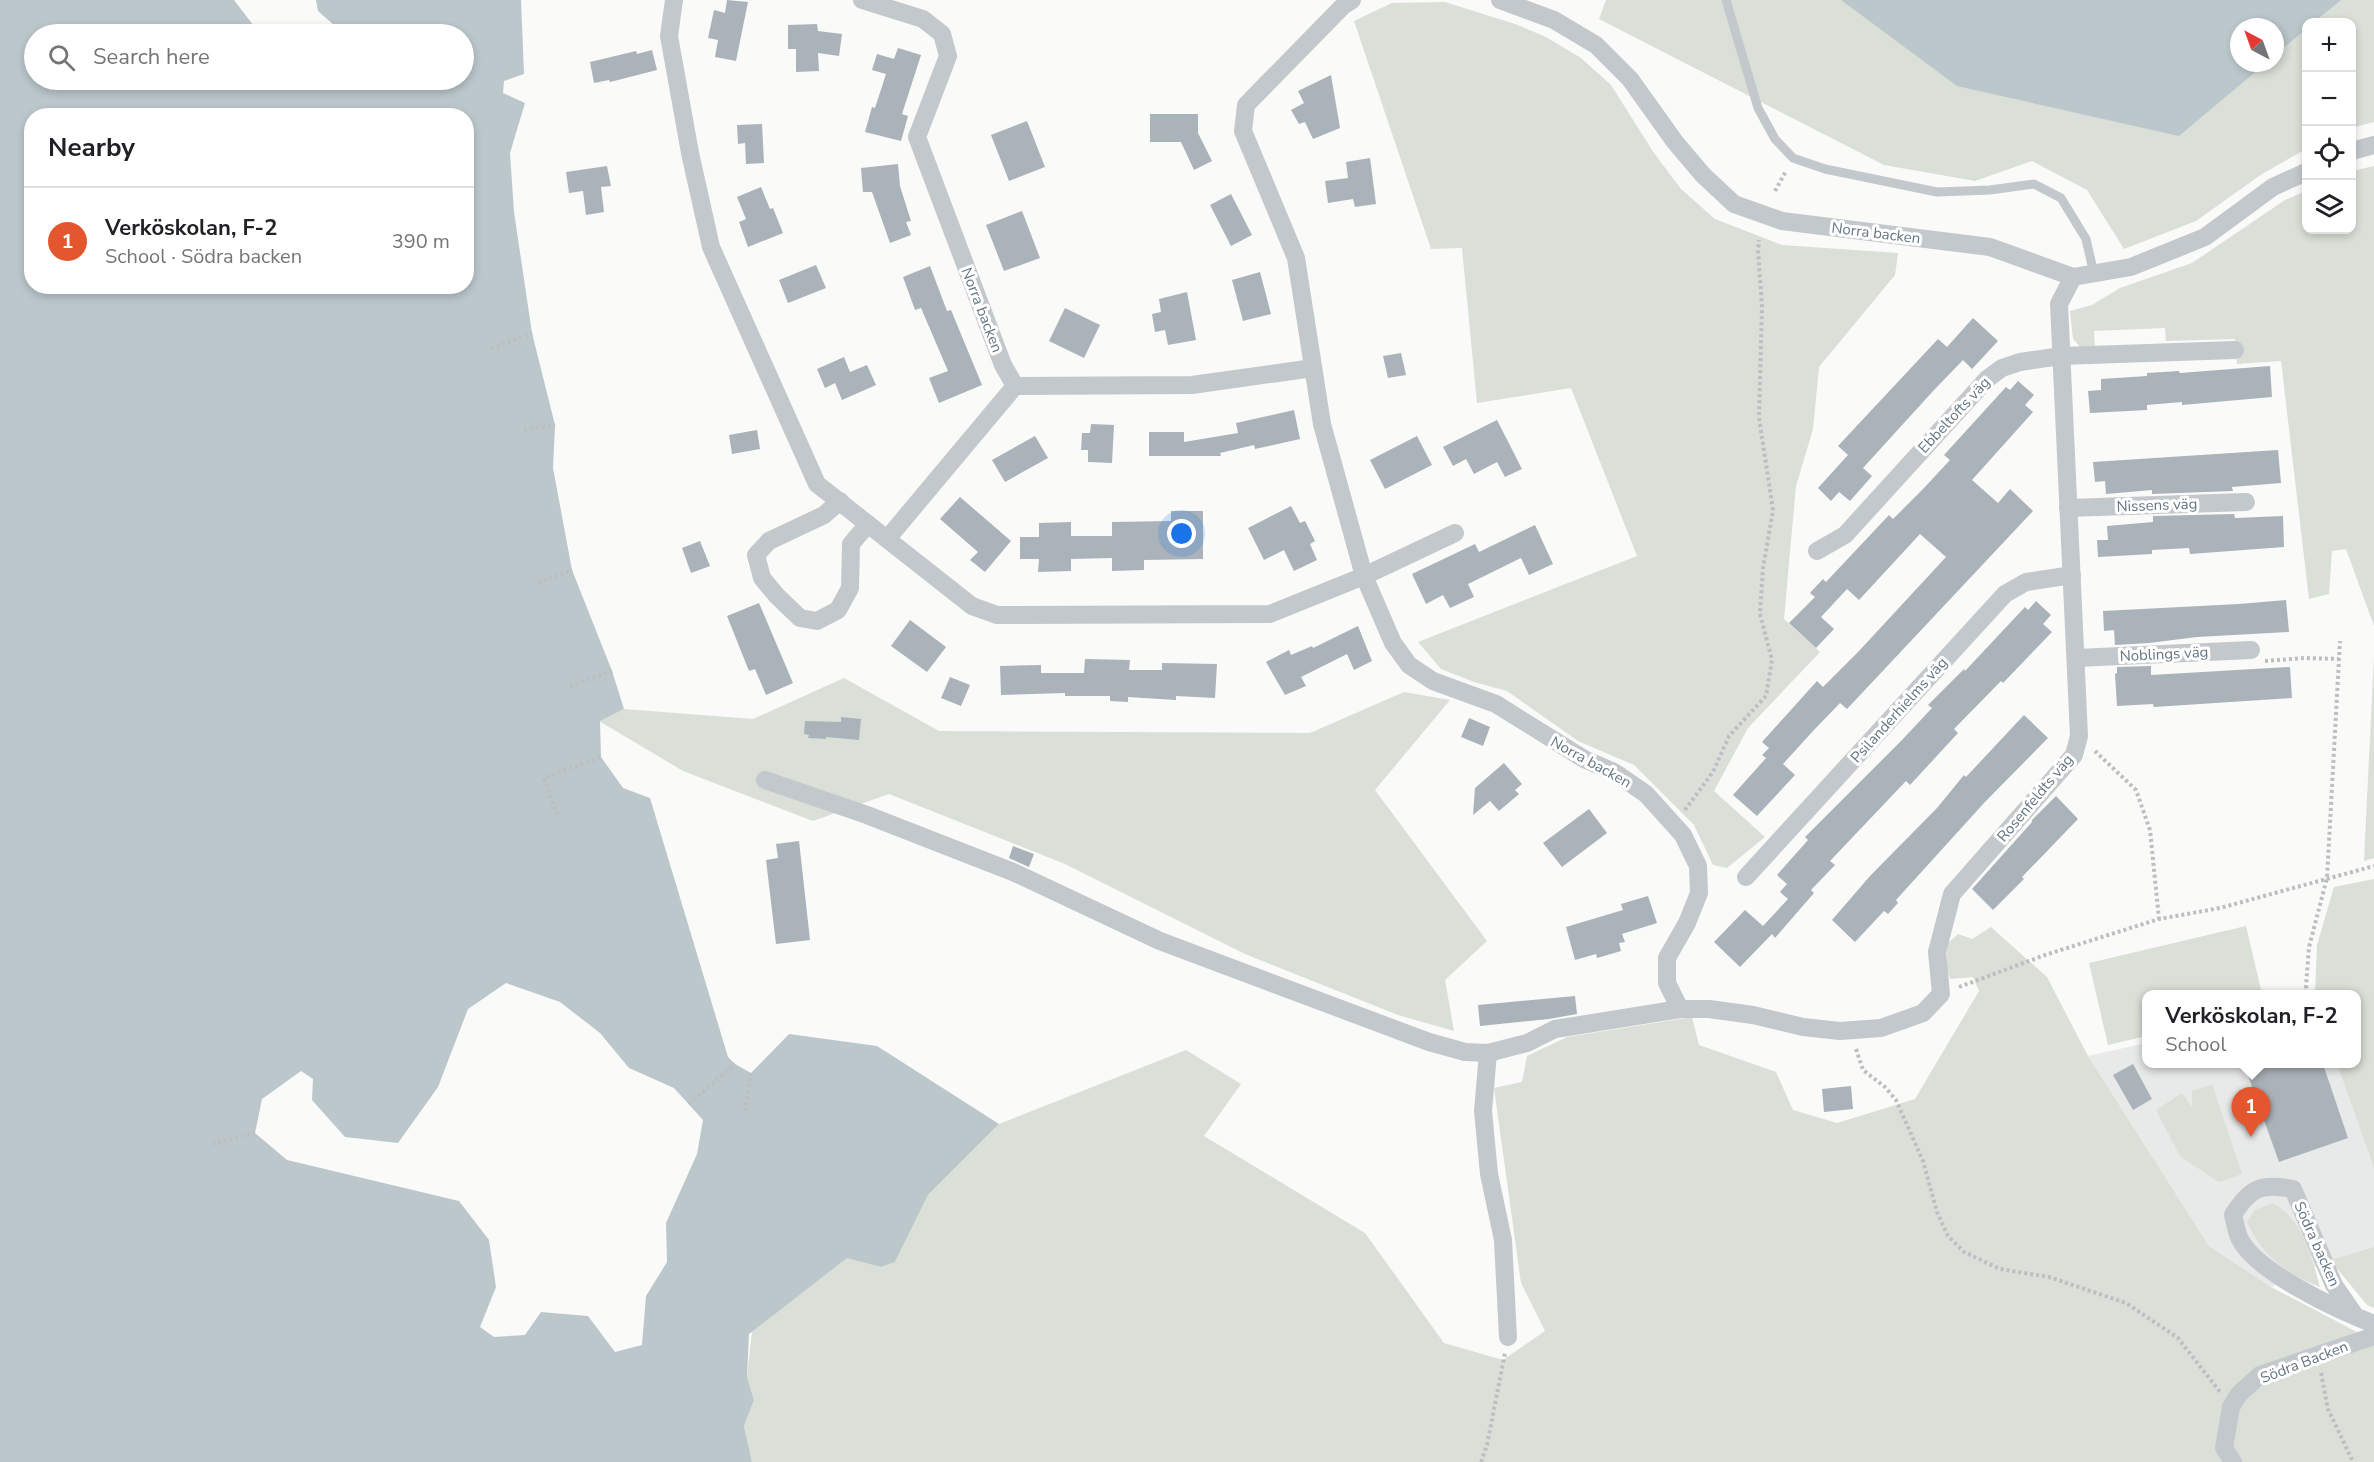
<!DOCTYPE html>
<meta charset="utf-8">
<style>
:root{--surface:#fff;--page:#f2f2f2;--text:#202124;--muted:#757577;--line:#e0e0e0;--accent:#e4572e}
body{margin:0;font-family:"Nunito Sans",sans-serif;background:var(--page);color:var(--text)}
.controls{position:absolute;right:18px;top:18px;display:grid;overflow:hidden;border-radius:12px;box-shadow:0 3px 9px #0003}
.controls button{width:54px;height:54px;display:grid;place-items:center;padding:0;border:0;border-bottom:2px solid var(--line);background:var(--surface);color:var(--text);font:30px sans-serif}
.compass{position:absolute;left:2230px;top:18px;width:54px;height:54px;border-radius:50%;background:var(--surface);box-shadow:0 3px 9px #0003;rotate:319deg}
.you{position:absolute;left:1182px;top:534px;width:21px;height:21px;margin:-15px;border:4px solid #fff;border-radius:50%;background:#1a73e8;box-shadow:0 0 0 9px #1a73e833}
.badge{display:grid;place-items:center;width:39px;height:39px;border-radius:50%;background:var(--accent);color:#fff;font-size:20px;font-weight:700}
.pin{position:absolute;translate:-50% -50px;filter:drop-shadow(0 2px 3px #0008)}
.pin::after{content:'';position:absolute;top:32px;width:21px;height:18px;background:inherit;clip-path:polygon(0 0,100% 0,50% 100%)}
.popup{position:absolute;left:2142px;top:990px;width:219px;height:78px;box-sizing:border-box;display:grid;place-content:center;border-radius:12px;background:var(--surface);filter:drop-shadow(0 2px 4px #0005);font-size:20px;white-space:nowrap;color:var(--muted)}
.popup b{font-size:22px;color:var(--text)}
.popup::after{content:'';position:absolute;left:50%;top:100%;margin-left:-12px;border:12px solid transparent;border-top-color:var(--surface)}
.list{margin:0;padding:0;list-style:none}
h2{display:flex;justify-content:space-between;align-items:center;height:78px;margin:0;padding:0 24px;font-size:26px}
h2 small{font-size:20px;font-weight:400;color:var(--muted)}
.list li{display:grid;grid-template-columns:39px 1fr auto;gap:18px;align-items:center;box-sizing:border-box;height:108px;padding:0 24px;border-top:2px solid var(--line)}
.list b{display:block;font-size:22px;white-space:nowrap}
.list p{margin:0;font-size:20px;white-space:nowrap;color:var(--muted)}
.list em{font-size:20px;font-style:normal;color:var(--muted)}
.icon{flex:none;width:33px;height:33px;fill:none;stroke:currentColor;stroke-width:2;stroke-linecap:round;stroke-linejoin:round}
.map{position:relative;flex:none;width:2374px;height:1462px;overflow:hidden}
.search{position:absolute;background:var(--surface);box-shadow:0 3px 9px #0003;left:24px;top:24px;width:450px;height:66px;display:flex;align-items:center;gap:15px;box-sizing:border-box;padding:0 21px;border-radius:33px;color:var(--muted);font-size:22px}
.panel{position:absolute;background:var(--surface);box-shadow:0 3px 9px #0003;left:24px;top:108px;width:450px;height:186px;border-radius:24px}
.map>svg:first-child{display:block}
.built{fill:#e8e9e9}
.green{fill:#dadfd7;fill-rule:evenodd}
.water{fill:#bbc7cb;fill-rule:evenodd}
.building{fill:#aab3b9}
.lines{fill:none;stroke-linecap:round;stroke-linejoin:round}
.path{stroke:#bbbfc2;stroke-width:4;stroke-dasharray:3 3;stroke-linecap:butt}
.service{stroke:#c3c8cc;stroke-width:9}
.minor{stroke:#c3c8cc;stroke-width:18}
.labels{text-anchor:middle;stroke-width:6;stroke-linejoin:round;paint-order:stroke}
.street-label{font-size:15px;fill:#657683;stroke:#fff}
</style>
<div class="map">
<svg width="2374" height="1462" viewBox="0 0 2374 1462">
<rect width="100%" height="100%" fill="#fafaf8"/>
<polygon class="built" points="2146,1043 2146,1064 2337,1064 2374,1168 2374,1247 2330,1260 2271,1287 2209,1246 2088,1056"/>
<g class="green">
<path d="M1606 0H2374V122L2352 128V22H2306V149L2262 174 2196 221 2124 249 2087 190 2032 161 1975 181 1884 165 1599 19ZM2239 27H2275V63H2239Z"/>
<polygon points="1445,2 1515,24 1546,37 1581,58 1611,85 1654,153 1681,189 1715,219 1782,245 1898,253 1895,275 1819,367 1813,429 1796,486 1784,619 1820,652 1748,728 1714,791 1765,837 1727,868 1713,865 1694,825 1634,765 1578,741 1507,691 1474,682 1441,669 1418,642 1637,556 1571,388 1477,403 1462,248 1431,249 1354,21 1392,3"/>
<polygon points="2374,166 2374,626 2346,549 2332,551 2329,594 2309,599 2281,361 2237,364 2235,339 2166,341 2165,328 2094,331 2095,349 2080,347 2073,339 2070,311 2092,305 2120,288 2192,263 2285,200 2306,191 2306,230 2352,230 2352,171"/>
<polygon points="2374,656 2374,858 2364,861"/>
<polygon points="844,678 939,731 1310,733 1404,692 1450,700 1375,790 1487,941 1445,980 1454,1031 1398,1015 1245,954 1065,864 889,794 813,821 683,771 599,721 624,709 753,719"/>
<polygon points="2374,879 2374,1168 2337,1064 2356,1064 2356,994 2315,994 2317,945 2334,887"/>
<polygon points="2246,926 2262,994 2146,994 2146,1036 2108,1045 2089,963"/>
<polygon points="1991,927 2047,977 2088,1056 2209,1246 2271,1287 2374,1341 2374,1462 752,1462 744,1426 754,1400 747,1377 752,1331 847,1257 881,1267 895,1262 928,1195 999,1124 1186,1050 1241,1084 1204,1136 1365,1233 1444,1343 1503,1360 1545,1331 1521,1283 1494,1088 1522,1082 1527,1056 1567,1037 1692,1017 1699,1045 1776,1072 1793,1110 1837,1123 1915,1099 1979,991 1973,977 1950,979 1946,967 1947,944 1958,934 1972,939"/>
<polygon points="2212,1084 2242,1174 2219,1182 2180,1156 2156,1110 2182,1093 2192,1107 2192,1091"/>
<path d="M2272 1203C2303 1219 2311 1256 2320 1287 2287 1275 2262 1255 2247 1222L2255 1210Z"/>
<polygon points="2374,1247 2374,1308 2367,1305 2330,1260"/>
</g>
<g class="water">
<path d="M0 0H234L260 34H34V80H464V34H344L318 11 316 0H521L524 74 504 81 503 93 525 103 510 153 514 212 532 333 555 425 553 468 572 570 612 671 624 709 600 721 601 757 623 788 650 798 728 1057 735 1064 751 1073 789 1034 877 1046 999 1124 928 1195 895 1262 881 1267 847 1258 749 1334 747 1377 754 1400 744 1426 752 1462H0ZM32 116H466V286H32ZM506 983 560 1002 600 1033 629 1068 674 1088 703 1120 697 1154 666 1223 667 1262 646 1296 642 1345 615 1352 588 1316 541 1312 525 1335 494 1337 480 1327 496 1287 489 1240 459 1201 287 1160 255 1133 262 1099 301 1071 313 1079 312 1100 345 1137 398 1143 438 1087 468 1009Z"/>
<polygon points="1841,0 2341,0 2314,22 2306,22 2306,29 2275,55 2275,27 2239,27 2239,63 2266,63 2179,136 1957,86"/>
</g>
<g class="building">
<polygon points="727,0 748,2 736,61 715,57 718,40 708,38 714,10 725,13"/>
<polygon points="817,24 818,31 842,34 839,56 818,53 819,71 796,72 796,49 788,49 788,25"/>
<polygon points="898,48 921,55 902,114 908,116 901,141 865,132 872,107 875,108 886,74 872,70 877,54 894,59"/>
<polygon points="652,50 657,70 610,82 609,80 594,83 590,62 636,51 637,54"/>
<polygon points="1331,75 1340,128 1313,139 1305,122 1299,124 1291,110 1304,103 1298,91"/>
<polygon points="1150,114 1198,114 1198,133 1212,161 1194,170 1181,142 1150,142"/>
<polygon points="1027,121 1045,167 1009,181 991,135"/>
<polygon points="762,124 764,163 746,164 745,143 738,144 737,125"/>
<polygon points="1370,158 1376,204 1355,207 1353,199 1328,203 1325,181 1348,178 1346,162"/>
<polygon points="898,164 900,186 911,221 906,222 911,235 890,243 872,192 863,192 861,168"/>
<polygon points="607,166 611,186 601,187 604,212 586,215 583,191 569,193 566,172"/>
<polygon points="761,187 770,209 773,208 783,233 748,247 739,222 746,219 737,197"/>
<polygon points="1231,194 1252,235 1231,246 1210,205"/>
<polygon points="1022,211 1040,258 1004,271 986,225"/>
<polygon points="816,265 826,288 788,303 779,280"/>
<polygon points="930,266 947,311 951,310 982,385 939,403 929,378 948,371 921,308 915,310 903,277"/>
<polygon points="1260,272 1271,314 1243,321 1232,280"/>
<polygon points="1187,292 1196,340 1168,345 1165,330 1155,332 1152,314 1161,312 1159,299"/>
<polygon points="1065,308 1100,325 1084,358 1049,341"/>
<polygon points="1973,318 1998,341 1972,369 1963,360 1934,390 1863,468 1872,476 1850,501 1839,492 1831,501 1818,488 1848,455 1838,446 1938,339 1947,347"/>
<polygon points="1401,353 1406,375 1388,378 1383,356"/>
<polygon points="844,357 850,372 867,365 876,385 842,400 835,383 825,388 817,369"/>
<polygon points="2270,366 2272,397 2182,405 2182,402 2147,405 2147,410 2090,413 2088,391 2101,390 2101,379 2147,376 2147,373 2179,371 2180,373"/>
<polygon points="2018,381 2034,395 2025,405 2033,412 1972,480 1998,503 2010,489 2033,511 1847,709 1840,703 1813,731 1783,764 1795,775 1757,816 1733,795 1766,758 1762,755 1769,748 1762,742 1817,681 1823,687 1859,651 1946,557 1920,534 1859,600 1847,589 1821,617 1834,629 1816,648 1789,623 1815,597 1810,593 1823,579 1826,582 1889,515 1893,519 1924,488 1950,460 1944,455 2006,387 2010,390"/>
<polygon points="1294,410 1300,439 1255,449 1254,445 1220,453 1221,456 1149,456 1149,432 1184,432 1184,442 1238,433 1236,423"/>
<polygon points="1497,420 1522,469 1505,477 1497,462 1474,474 1466,459 1453,466 1443,447"/>
<polygon points="1091,424 1114,425 1112,463 1088,462 1088,450 1081,450 1082,433 1090,433"/>
<polygon points="757,430 760,449 732,454 729,435"/>
<polygon points="1035,436 1048,458 1005,482 992,460"/>
<polygon points="1417,436 1432,465 1385,489 1370,460"/>
<polygon points="2278,450 2281,483 2232,487 2233,491 2152,494 2152,490 2106,494 2105,481 2095,482 2093,462"/>
<polygon points="960,497 1011,541 985,572 970,560 978,552 940,519"/>
<polygon points="1291,506 1300,523 1305,521 1315,541 1310,544 1317,560 1294,571 1284,550 1264,560 1248,528"/>
<polygon points="1171,511 1203,511 1203,559 1144,560 1144,570 1112,571 1112,558 1071,559 1071,571 1038,572 1039,559 1020,559 1020,537 1039,537 1039,523 1071,522 1071,536 1112,536 1112,522 1171,521"/>
<polygon points="2234,514 2235,518 2283,516 2284,547 2190,554 2189,548 2152,550 2152,554 2098,557 2097,540 2108,540 2107,526 2153,522 2153,516"/>
<polygon points="1535,525 1553,564 1529,575 1521,558 1468,584 1474,597 1450,608 1443,595 1426,604 1412,574 1475,544 1479,552"/>
<polygon points="700,541 710,566 691,573 682,548"/>
<polygon points="2286,600 2289,632 2197,637 2149,643 2115,645 2114,630 2104,631 2103,611 2239,604"/>
<polygon points="2036,601 2051,615 2043,624 2052,632 2003,683 2001,681 1954,729 1958,733 1910,785 1906,781 1830,861 1835,865 1811,890 1814,893 1775,938 1772,934 1740,967 1714,942 1745,910 1763,926 1788,899 1780,892 1787,884 1777,875 1808,840 1805,837 1902,740 1932,708 1928,705 1964,669 1965,671 2025,607 2028,610"/>
<polygon points="759,603 793,683 766,695 755,669 749,671 727,616"/>
<polygon points="910,620 946,647 927,672 891,646"/>
<polygon points="1358,626 1372,661 1354,670 1347,654 1301,677 1306,686 1285,695 1266,662 1289,650 1291,655 1312,646 1313,648"/>
<polygon points="1085,659 1130,660 1129,670 1162,670 1162,663 1217,664 1215,698 1176,696 1176,700 1128,697 1128,702 1110,701 1110,696 1065,696 1065,693 1001,695 1000,666 1041,665 1041,673 1084,673"/>
<polygon points="2151,666 2151,675 2290,667 2292,698 2154,707 2153,704 2117,706 2115,674 2117,673 2117,667"/>
<polygon points="950,677 970,685 961,706 941,698"/>
<polygon points="2024,715 2048,738 1984,803 1896,900 1898,903 1888,914 1884,911 1855,942 1832,920 1870,876 1937,808 1964,775 1966,777"/>
<polygon points="841,717 861,719 859,740 826,737 826,739 808,738 809,735 804,734 805,721 841,722"/>
<polygon points="1469,718 1490,727 1483,746 1461,737"/>
<polygon points="1504,763 1522,784 1515,790 1519,794 1499,811 1490,801 1473,815 1475,788"/>
<polygon points="2056,796 2078,819 2022,877 2024,879 1993,910 1972,889 2032,822 2032,820"/>
<polygon points="1589,809 1607,833 1562,867 1543,843"/>
<polygon points="799,841 810,940 776,944 766,860 778,858 776,844"/>
<polygon points="1013,846 1034,854 1029,867 1009,858"/>
<polygon points="1648,896 1657,923 1622,934 1625,942 1619,943 1621,951 1597,958 1596,954 1575,960 1566,927 1623,910 1621,904"/>
<polygon points="1575,996 1577,1014 1549,1019 1480,1026 1478,1005"/>
<polygon points="2133,1064 2152,1099 2133,1110 2113,1075"/>
<polygon points="2244,1064 2323,1064 2348,1138 2279,1162"/>
<polygon points="1851,1086 1853,1109 1824,1112 1822,1089"/>
</g>
<g class="lines">
<g class="path">
<polyline points="1775,191 1786,171"/>
<polyline points="491,349 532,333"/>
<polyline points="524,430 555,425"/>
<polyline points="538,583 572,570"/>
<polyline points="2265,661 2305,658 2339,659"/>
<polyline points="570,686 612,671"/>
<polyline points="2095,751 2136,790 2150,830 2159,919"/>
<polyline points="1685,810 1713,772 1729,736 1766,696 1772,660 1760,614 1763,568 1773,510 1759,418 1762,307 1758,250 1759,240"/>
<polyline points="557,815 544,778 601,757"/>
<polyline points="1959,987 2045,955 2159,919 2220,908 2374,866"/>
<polyline points="2308,994 2306,986 2309,947 2327,878 2340,641"/>
<polyline points="1856,1049 1863,1070 1885,1087 1896,1100 1923,1161 1937,1212 1948,1236 1964,1252 2000,1269 2049,1277 2126,1303 2178,1338 2220,1392"/>
<polyline points="689,1104 735,1064"/>
<polyline points="745,1111 751,1073"/>
<polyline points="212,1144 255,1133"/>
<polyline points="2321,1373 2328,1409 2353,1462"/>
<polyline points="1481,1462 1487,1445 1505,1353"/>
</g>
<polyline class="service" points="1726,0 1758,108 1775,139 1793,158 1825,169 1937,192 1990,190 2034,184 2061,198 2086,239 2094,274"/>
<g class="minor">
<polyline points="674,0 669,36 690,153 711,247 817,484 972,606 997,615 1270,614 1364,576 1455,533"/>
<polyline points="862,0 923,19 942,34 948,56 917,137 1003,365 1015,386 1192,385 1313,368"/>
<polyline points="1352,0 1344,5 1246,105 1243,131 1296,258 1322,424 1364,576 1393,643 1409,665 1433,681 1496,704 1584,759 1614,772 1646,794 1683,835 1698,866 1699,893 1687,923 1667,958 1667,983 1680,1009"/>
<polyline points="1500,0 1554,20 1596,45 1630,79 1675,142 1703,175 1734,204 1782,221 1990,247 2073,277 2131,267 2205,237 2273,187 2306,172"/>
<polyline points="2352,151 2374,145"/>
<polyline points="840,501 824,515 769,541 756,555 762,578 777,596 800,618 817,621 838,610 850,588 851,544 868,524"/>
<polyline points="2068,508 2246,502"/>
<polyline points="887,539 1015,386"/>
<polyline points="1817,551 1845,535 1987,379 2002,368 2020,362 2061,356 2235,350"/>
<polyline points="2077,658 2251,650"/>
<polyline points="765,780 867,815 1013,872 1160,941 1429,1042 1465,1052 1488,1053 1527,1043 1555,1029 1680,1009 1709,1009 1753,1015 1803,1027 1840,1031 1881,1028 1923,1013 1941,994 1937,952 1952,894 2074,755 2079,736 2059,304 2073,277"/>
<polyline points="1746,877 2005,594 2026,582 2072,575"/>
<polyline points="1488,1053 1483,1111 1489,1174 1503,1240 1508,1337"/>
<path d="M2356 1317 2334 1285 2293 1189C2262 1183 2250 1187 2233 1215 2235 1222 2236 1230 2239 1237 2253 1271 2340 1311 2374 1324"/>
<polyline points="2233,1462 2224,1448 2231,1407 2239,1394 2260,1375 2374,1336"/>
</g>
</g>
<g class="labels">
<g class="street-label">
<text transform="translate(1876 233) rotate(7)" y="5">Norra backen</text>
<text transform="translate(982 310) rotate(69)" y="5">Norra backen</text>
<text transform="translate(1954 415) rotate(-47)" y="5">Ebbeltofts väg</text>
<text transform="translate(2157 505) rotate(-2)" y="5">Nissens väg</text>
<text transform="translate(2164 654) rotate(-3)" y="5">Noblings väg</text>
<text transform="translate(1899 710) rotate(-48)" y="5">Psilanderhielms väg</text>
<text transform="translate(1591 762) rotate(29)" y="5">Norra backen</text>
<text transform="translate(2035 798) rotate(-50)" y="5">Rosenfeldts väg</text>
<text transform="translate(2317 1244) rotate(66)" y="5">Södra backen</text>
<text transform="translate(2304 1362) rotate(-21)" y="5">Södra Backen</text>
</g>
</g>
</svg>
<div class="controls">
<button>+</button>
<button>−</button>
<button><svg class="icon" aria-label="locate" viewBox="0 0 24 24"><circle cx="12" cy="12" r="6"/><path d="M12 2v4M12 18v4M2 12h4M18 12h4"/></svg></button>
<button><svg class="icon" aria-label="layers" viewBox="0 0 24 24"><path d="M12 4l9 5-9 5-9-5zM3 14l9 5 9-5"/></svg></button>
</div>
<svg class="compass" viewBox="-18 -18 36 36"><path d="M0-13l5 13h-10z" fill="#e53935"/><path d="M0 13l5-13h-10z" fill="#757577"/></svg>
<div class="you"></div>
<div class="pin badge" style="left:2251px;top:1137px">1</div>
<div class="popup"><b>Verköskolan, F-2</b>School</div>
<div class="search"><svg class="icon" aria-label="search" viewBox="0 0 24 24"><circle cx="10" cy="10" r="6"/><path d="M15 15l6 6"/></svg>Search here</div>
<section class="panel">
<h2>Nearby<small></small></h2>
<ul class="list">
<li><span class="badge">1</span><div><b>Verköskolan, F-2</b><p>School · Södra backen</p></div><em>390 m</em></li>
</ul>
</section>
</div>
